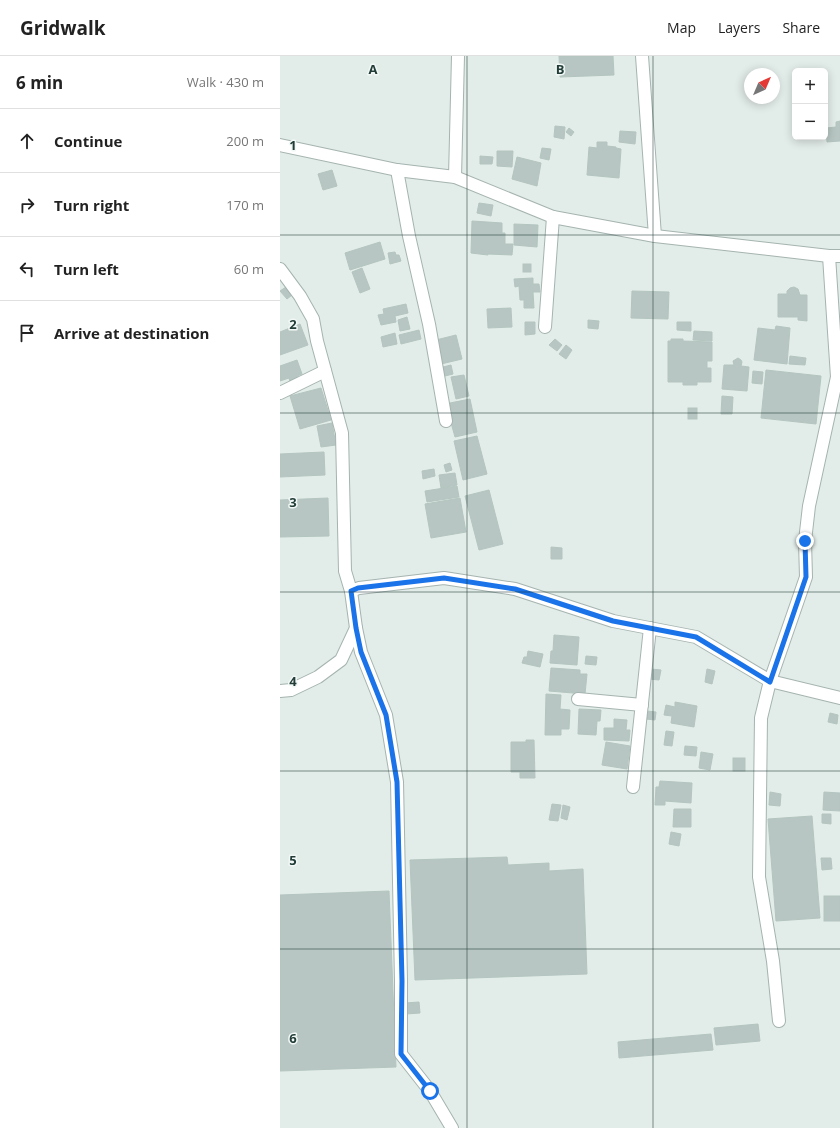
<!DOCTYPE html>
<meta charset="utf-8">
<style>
:root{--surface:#fff;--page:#f2f2f2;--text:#222;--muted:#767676;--line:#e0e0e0}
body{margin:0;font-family:"Open Sans",sans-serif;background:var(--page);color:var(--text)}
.controls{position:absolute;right:12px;top:12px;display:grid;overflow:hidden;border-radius:6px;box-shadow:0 2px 10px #0003}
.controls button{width:36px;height:36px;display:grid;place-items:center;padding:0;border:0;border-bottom:1px solid var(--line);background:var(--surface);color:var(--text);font:20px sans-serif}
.compass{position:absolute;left:464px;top:12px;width:36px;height:36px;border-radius:50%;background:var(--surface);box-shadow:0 2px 10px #0003;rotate:44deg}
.stop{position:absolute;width:12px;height:12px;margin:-9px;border:3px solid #1a73e8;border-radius:50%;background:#fff}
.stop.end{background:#1a73e8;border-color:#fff;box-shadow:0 1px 4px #0008}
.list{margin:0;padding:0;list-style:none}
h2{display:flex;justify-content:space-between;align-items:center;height:52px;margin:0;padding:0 16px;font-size:17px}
h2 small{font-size:13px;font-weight:400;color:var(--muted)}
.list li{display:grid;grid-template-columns:26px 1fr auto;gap:12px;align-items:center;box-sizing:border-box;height:64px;padding:0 16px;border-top:1px solid var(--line)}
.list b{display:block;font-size:15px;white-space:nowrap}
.list em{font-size:13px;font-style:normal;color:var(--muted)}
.icon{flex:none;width:22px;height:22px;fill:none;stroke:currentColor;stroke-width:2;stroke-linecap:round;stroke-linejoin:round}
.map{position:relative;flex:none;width:560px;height:1072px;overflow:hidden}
header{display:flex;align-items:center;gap:24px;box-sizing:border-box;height:56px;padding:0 20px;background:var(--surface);border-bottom:1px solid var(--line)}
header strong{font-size:19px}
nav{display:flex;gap:22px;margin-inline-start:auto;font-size:14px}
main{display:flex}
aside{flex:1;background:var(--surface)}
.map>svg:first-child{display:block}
.building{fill:#b7c6c2;stroke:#b4c5c0}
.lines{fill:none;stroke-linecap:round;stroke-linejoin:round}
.minor-casing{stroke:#a5b4b0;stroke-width:14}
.minor{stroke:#fff;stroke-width:12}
.route{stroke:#1a73e8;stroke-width:5}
.grid{fill:none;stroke:#223c38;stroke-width:1;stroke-opacity:0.55}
.grid-label{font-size:13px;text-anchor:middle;font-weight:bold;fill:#223c38;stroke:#f2f8f6;stroke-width:3;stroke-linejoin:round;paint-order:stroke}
</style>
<header>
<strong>Gridwalk</strong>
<nav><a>Map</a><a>Layers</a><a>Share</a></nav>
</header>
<main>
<aside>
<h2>6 min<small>Walk · 430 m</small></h2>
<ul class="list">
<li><svg class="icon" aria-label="ahead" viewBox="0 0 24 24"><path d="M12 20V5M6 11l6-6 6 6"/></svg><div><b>Continue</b></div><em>200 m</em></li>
<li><svg class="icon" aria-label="right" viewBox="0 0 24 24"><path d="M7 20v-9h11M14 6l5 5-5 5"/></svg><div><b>Turn right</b></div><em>170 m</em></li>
<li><svg class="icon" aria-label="left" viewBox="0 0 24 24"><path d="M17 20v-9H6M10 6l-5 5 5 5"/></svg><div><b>Turn left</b></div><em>60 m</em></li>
<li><svg class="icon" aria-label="arrive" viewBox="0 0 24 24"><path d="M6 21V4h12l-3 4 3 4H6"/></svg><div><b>Arrive at destination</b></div></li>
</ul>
</aside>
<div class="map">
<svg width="560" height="1072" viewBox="0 0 560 1072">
<rect width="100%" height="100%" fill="#e2ece8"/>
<g class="building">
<polygon points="279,0 333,0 334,19 280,21"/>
<polygon points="560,65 560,85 547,86 546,72 556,71 556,66"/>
<polygon points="275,70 285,71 284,83 274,81"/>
<polygon points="289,72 294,76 291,80 286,76"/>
<polygon points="340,75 356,76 355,88 339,86"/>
<polygon points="317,86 327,86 327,90 336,91 336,92 341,93 339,122 307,119 309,91 317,92"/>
<polygon points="262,92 271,93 269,104 260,102"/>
<polygon points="217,95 233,95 232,111 217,110"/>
<polygon points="200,100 213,101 212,108 200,108"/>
<polygon points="237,101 261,107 257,130 232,123"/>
<polygon points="52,114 57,130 43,134 38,118"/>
<polygon points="199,147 213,149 211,160 197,157"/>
<polygon points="192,165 222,167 222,177 225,177 225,188 233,188 232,199 208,198 208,199 191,197"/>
<polygon points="234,168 258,169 257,191 234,189"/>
<polygon points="100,186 105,203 70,214 65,197"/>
<polygon points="115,196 116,199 119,199 121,205 110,208 108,197"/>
<rect x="243" y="208" width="8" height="8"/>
<polygon points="82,212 90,233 80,237 72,216"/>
<polygon points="253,222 253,228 259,228 260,236 253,236 254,252 244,252 244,244 240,244 239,230 235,231 234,223"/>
<polygon points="6,231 12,239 7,243 0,235"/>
<polygon points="514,231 518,233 520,239 527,239 527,265 518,264 518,261 498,261 498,238 507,238 507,235 510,232"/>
<polygon points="352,235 389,236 388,263 351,262"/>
<polygon points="126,248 128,257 115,260 116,266 101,269 98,259 104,258 103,253"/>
<polygon points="231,252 232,271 208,272 207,253"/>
<polygon points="127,261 130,273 120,275 118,264"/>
<polygon points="308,264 319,265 318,273 308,272"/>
<polygon points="245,266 255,266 255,278 245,279"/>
<polygon points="397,266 411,266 411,275 397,274"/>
<polygon points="20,268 28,289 0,299 0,276"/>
<polygon points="496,270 510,272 507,308 474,304 478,272 495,274"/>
<polygon points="139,274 141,283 121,288 119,279"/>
<polygon points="414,275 432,276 432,285 413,284"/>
<polygon points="115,277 117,288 103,291 101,281"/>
<polygon points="176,279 182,303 161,308 156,284"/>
<polygon points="275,283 282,289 277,295 269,289"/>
<polygon points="391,283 403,283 403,285 432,286 432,305 427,305 427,312 431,312 431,326 417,326 417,329 403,329 403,326 388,326 388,285 391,285"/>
<polygon points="286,289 292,294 286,303 279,298"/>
<polygon points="510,300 526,302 525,309 509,308"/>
<polygon points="458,302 461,304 462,306 461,310 469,311 467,335 442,333 444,309 454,309 453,305"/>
<polygon points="17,304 22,318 17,320 18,323 10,326 9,322 0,325 0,310"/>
<polygon points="171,309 173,318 161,321 159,312"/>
<polygon points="486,314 541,320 536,368 481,362"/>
<polygon points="473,315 483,316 482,328 472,327"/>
<polygon points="184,319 189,340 176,343 171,321"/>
<polygon points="41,332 51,364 20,373 10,340"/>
<polygon points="442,340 453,341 452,358 441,358"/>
<polygon points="190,343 197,376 175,381 170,363 173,363 170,347"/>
<rect x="408" y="352" width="9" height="11"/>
<polygon points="52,367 56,389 41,391 37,370"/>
<polygon points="197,380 207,418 183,424 174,385"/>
<polygon points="44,396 45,419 0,421 0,398"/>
<polygon points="170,407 172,414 166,416 164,409"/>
<polygon points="154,413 155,420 143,423 142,415"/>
<polygon points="175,417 177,429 161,432 159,419"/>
<polygon points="177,430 179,441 147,446 145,435"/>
<polygon points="209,434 223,488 199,494 185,440"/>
<polygon points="48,442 49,480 0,481 0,444"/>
<polygon points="180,442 186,476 151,482 145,448"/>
<polygon points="271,491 282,492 282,503 271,503"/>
<polygon points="274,579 299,581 297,609 270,607 271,595 273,595"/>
<polygon points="248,595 263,598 260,611 242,607 244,601 247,601"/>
<polygon points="306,600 317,601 316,609 305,608"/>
<polygon points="271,612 300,614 300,618 307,618 305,638 269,635"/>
<polygon points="371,613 381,614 379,624 369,623"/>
<polygon points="427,613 435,615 432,628 425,626"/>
<polygon points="266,638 281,639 280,653 290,654 289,673 281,673 281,679 265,679"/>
<polygon points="395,646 417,650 414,671 391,667 392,660 384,659 386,649 395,651"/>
<polygon points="299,653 321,654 320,665 317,665 316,679 298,678"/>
<polygon points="367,655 376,656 375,664 366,663"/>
<polygon points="550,657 558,659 557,668 548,666"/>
<polygon points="334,663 347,664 346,674 350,674 349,685 324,684 324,672 334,672"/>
<polygon points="386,675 394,676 392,690 384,689"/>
<polygon points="246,684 254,684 255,722 240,722 240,716 231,716 231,686 246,686"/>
<polygon points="326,686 350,690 347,713 322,709"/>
<polygon points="405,690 417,691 416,700 404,699"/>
<polygon points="421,696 433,698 430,714 419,712"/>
<rect x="453" y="702" width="12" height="13"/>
<polygon points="380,725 412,727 411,747 385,745 385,749 375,749 376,731 379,731"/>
<polygon points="490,736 501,738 500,750 489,749"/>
<polygon points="544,736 560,737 560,755 543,754"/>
<polygon points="272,748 281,749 278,765 269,764"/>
<polygon points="283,749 290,751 287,764 281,762"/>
<polygon points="394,753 411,753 411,771 393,771"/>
<polygon points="542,758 551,758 551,768 542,767"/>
<polygon points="532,760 540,862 496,865 488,763"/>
<polygon points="391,776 401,778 399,790 389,788"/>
<polygon points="227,801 228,809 269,807 269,815 303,813 307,918 135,924 130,804"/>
<polygon points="541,802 551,802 552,813 542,814"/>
<polygon points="109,835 116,1011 0,1015 0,839"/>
<rect x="544" y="840" width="16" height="25"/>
<polygon points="139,946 140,957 126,958 125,947"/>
<polygon points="478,968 480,985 436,989 434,972"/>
<polygon points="431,978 433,994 339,1002 338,986"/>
</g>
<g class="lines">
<defs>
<g id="minor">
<polyline points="362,0 375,180"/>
<polyline points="0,89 117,114 175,121 273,161 375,180 549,200 560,200"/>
<polyline points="117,114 129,180 149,268 166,365"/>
<polyline points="175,121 178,0"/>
<polyline points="0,213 20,240 33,263 37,285 62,377 65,515 71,535 76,572 81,596 106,659 117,726 121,925 121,998 150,1035 172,1072"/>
<polyline points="265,271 273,161"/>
<polyline points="0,337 45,315"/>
<polyline points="71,535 79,532 164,522 235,533 333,565 416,581 490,625 560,642"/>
<polyline points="0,635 11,634 38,621 61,604 76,572"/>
<polyline points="298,643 362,649"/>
<polyline points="353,731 370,572"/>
<polyline points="499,965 493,905 479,821 481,662 490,625 526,521 525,485 529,450 557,321 549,200"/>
</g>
</defs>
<use href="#minor" class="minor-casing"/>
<use href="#minor" class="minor"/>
</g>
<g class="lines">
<polyline class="route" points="150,1035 121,998 122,925 117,726 106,659 81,596 76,572 71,535 78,532 164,522 235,533 333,565 416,581 490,626 526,521 525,485"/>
</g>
<path class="grid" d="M187 0V1072M373 0V1072M0 179H560M0 357H560M0 536H560M0 715H560M0 893H560"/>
<g class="grid-label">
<text x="93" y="18">A</text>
<text x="280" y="18">B</text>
<text x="13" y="94">1</text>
<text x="13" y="273">2</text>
<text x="13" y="451">3</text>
<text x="13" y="630">4</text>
<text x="13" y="809">5</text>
<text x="13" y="987">6</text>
</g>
</svg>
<div class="controls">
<button>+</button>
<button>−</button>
</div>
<svg class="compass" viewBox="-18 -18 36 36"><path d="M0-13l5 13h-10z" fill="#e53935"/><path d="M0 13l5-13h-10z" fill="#767676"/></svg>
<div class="stop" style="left:150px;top:1035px"></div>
<div class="stop end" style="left:525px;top:485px"></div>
</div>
</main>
